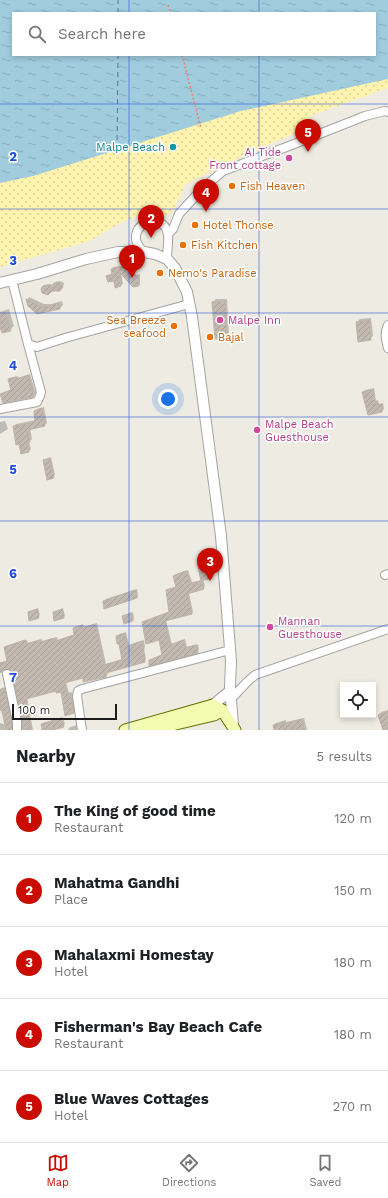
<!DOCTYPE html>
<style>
:root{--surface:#fff;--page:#f6f6f6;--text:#202124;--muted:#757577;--line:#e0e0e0;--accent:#c90b00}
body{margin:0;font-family:"Work Sans",sans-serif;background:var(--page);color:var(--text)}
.controls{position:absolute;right:12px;bottom:12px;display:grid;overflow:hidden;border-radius:0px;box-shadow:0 2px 6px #0003}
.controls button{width:36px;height:36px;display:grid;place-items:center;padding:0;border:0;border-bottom:1px solid var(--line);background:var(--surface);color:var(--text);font:20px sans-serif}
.scale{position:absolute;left:12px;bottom:10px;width:105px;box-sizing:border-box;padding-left:4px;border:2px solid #1c1c1c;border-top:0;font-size:11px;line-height:14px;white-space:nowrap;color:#1c1c1c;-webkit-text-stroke:3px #fff;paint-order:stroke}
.you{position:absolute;left:168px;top:399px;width:14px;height:14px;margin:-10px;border:3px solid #fff;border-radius:50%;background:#1a73e8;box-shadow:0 0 0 6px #1a73e833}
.badge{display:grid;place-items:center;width:26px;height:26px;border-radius:50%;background:var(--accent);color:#fff;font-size:13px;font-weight:700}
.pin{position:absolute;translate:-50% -33px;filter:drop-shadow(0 1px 2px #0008)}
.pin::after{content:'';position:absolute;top:21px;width:14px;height:12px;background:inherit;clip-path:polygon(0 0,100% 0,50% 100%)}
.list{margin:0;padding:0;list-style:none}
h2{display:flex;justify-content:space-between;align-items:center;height:52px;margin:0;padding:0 16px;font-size:17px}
h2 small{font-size:13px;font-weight:400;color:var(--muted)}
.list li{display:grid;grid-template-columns:26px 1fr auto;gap:12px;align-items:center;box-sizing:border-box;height:72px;padding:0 16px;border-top:1px solid var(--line)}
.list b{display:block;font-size:15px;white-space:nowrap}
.list p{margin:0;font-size:13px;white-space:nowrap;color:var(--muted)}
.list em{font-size:13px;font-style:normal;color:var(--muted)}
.icon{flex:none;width:22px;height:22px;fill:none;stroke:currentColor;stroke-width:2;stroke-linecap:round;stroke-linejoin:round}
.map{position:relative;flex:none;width:388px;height:730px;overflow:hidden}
.search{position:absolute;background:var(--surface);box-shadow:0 2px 6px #0003;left:12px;right:12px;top:12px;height:44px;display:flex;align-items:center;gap:10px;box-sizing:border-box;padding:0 14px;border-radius:0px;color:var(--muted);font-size:15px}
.sheet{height:412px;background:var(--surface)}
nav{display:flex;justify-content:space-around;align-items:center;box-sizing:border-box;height:56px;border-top:1px solid var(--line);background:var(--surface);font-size:11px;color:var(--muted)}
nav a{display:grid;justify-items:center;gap:2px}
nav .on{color:var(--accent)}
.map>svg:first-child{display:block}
.sand{fill:url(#sand-dots)}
.water{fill:url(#water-ripples);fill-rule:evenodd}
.shadow{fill:#0003}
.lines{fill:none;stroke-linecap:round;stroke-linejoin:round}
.ferry{stroke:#4775ae;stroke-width:1;stroke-dasharray:5 4;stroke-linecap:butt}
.building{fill:url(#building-hatch);stroke:#c0b2a4}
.minor-casing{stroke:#a3a3a3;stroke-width:10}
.tertiary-casing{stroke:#a3a3a3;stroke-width:12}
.secondary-casing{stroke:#627502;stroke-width:13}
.path{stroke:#fe7c63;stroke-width:1.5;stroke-dasharray:2 2;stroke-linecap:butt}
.minor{stroke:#fff;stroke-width:8}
.tertiary{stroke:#fff;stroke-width:10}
.secondary{stroke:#f3fbb3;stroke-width:11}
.grid{fill:none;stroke:#1d4ed8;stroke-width:1;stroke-opacity:0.55}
.culture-dot{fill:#0f9aa8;stroke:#fff;stroke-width:1.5}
.hotel-dot{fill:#d1479c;stroke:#fff;stroke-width:1.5}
.food-dot{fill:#e8710a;stroke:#fff;stroke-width:1.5}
.labels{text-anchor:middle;stroke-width:3;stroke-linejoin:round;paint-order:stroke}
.culture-label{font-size:11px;fill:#0d838f;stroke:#fff;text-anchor:end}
.hotel-label{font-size:11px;fill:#b23c85;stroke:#fff;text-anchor:start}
.food-label{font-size:11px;fill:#c56008;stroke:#fff;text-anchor:start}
.grid-label{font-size:13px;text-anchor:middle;font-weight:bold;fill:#1d4ed8;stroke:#fff;stroke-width:3;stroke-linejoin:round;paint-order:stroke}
</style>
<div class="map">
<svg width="388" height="730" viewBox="0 0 388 730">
<defs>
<pattern id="sand-dots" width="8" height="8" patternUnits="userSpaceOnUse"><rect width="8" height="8" fill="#fff3af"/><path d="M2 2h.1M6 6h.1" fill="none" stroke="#dad096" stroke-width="1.8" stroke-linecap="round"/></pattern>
<pattern id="water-ripples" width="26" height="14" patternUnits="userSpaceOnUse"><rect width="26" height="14" fill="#a0ccde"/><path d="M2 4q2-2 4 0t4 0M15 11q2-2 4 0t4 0" fill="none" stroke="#89afbe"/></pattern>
<pattern id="building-hatch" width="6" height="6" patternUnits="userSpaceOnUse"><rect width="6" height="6" fill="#c2bab1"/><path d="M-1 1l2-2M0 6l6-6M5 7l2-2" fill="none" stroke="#a69f98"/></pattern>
</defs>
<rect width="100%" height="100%" fill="#eeebe2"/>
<polygon class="sand" points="388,60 388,88 310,116 302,130 226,164 186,184 172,212 159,220 140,215 116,225 90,241 0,267 0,171"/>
<path class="water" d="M0 0H388V79L241 111 33 176 0 183ZM13 13H375V55H13Z"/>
<g class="shadow">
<polygon points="127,265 137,275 140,274 140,284 138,286 121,273 123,284 121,285 108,276 113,273 112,269 113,267"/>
<polygon points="59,281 63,282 64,284 62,288 44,286 49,284 54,285"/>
<polygon points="29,297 44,304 51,304 62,301 63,305 60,308 37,313 27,300"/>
<polygon points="216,299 227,299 229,335 226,338 213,302"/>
<polygon points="9,309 14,326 10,330 0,326 0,312"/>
<polygon points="371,318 373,336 370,339 357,322 360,319"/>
<polygon points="30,374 36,393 33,396 1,394 12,389 9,380 11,378 18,376 19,378"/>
<polygon points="374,388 376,401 378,400 379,404 383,403 384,409 382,411 363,392 365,390"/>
<polygon points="44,407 47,423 45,425 30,428 32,439 29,442 31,449 29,451 14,426 16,424 36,420 35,411 37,409"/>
<polygon points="5,421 8,429 0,434 0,422"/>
<polygon points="51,457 55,475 53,477 45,460"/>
<polygon points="211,563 213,575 212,577 203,579 205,586 203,588 189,593 193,612 192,613 166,620 172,644 185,639 187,647 198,644 199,650 197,652 150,661 163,654 160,638 143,623 170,612 167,591 177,586 174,576 176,574 188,570 192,582 202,580 199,567 200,565"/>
<polygon points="137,589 138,596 137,598 104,601 106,599"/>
<polygon points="38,608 40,615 38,617 29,612"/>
<polygon points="63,608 65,616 63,617 54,613"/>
<polygon points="133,612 134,619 133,621 123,616"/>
<polygon points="97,623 106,664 122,659 120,643 117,636 126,632 129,645 144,640 145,647 144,649 146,659 145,661 107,672 108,674 106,676 84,677 66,682 69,693 72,692 75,710 73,712 61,690 57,690 27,697 33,730 23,730 23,721 11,669 6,668 0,672 0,663 8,660 5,648 7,646 27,640 28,643 42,639 42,641 57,637 58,640 75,634 74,628 76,627 83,624 84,627"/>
<polygon points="6,687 13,720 14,730 0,730 0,723 6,725 3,710 0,711 0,689"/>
<polygon points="388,710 388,728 379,715 381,712"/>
<polygon points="63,717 65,724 63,726 54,729 54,730 43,730 42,725 44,723"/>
<polygon points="304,718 307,730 276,730 274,725 276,723 286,720 286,722"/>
<polygon points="77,725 79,730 68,730 70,727"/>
</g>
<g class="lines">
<g class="ferry">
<polyline points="118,13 118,0"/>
<polyline points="117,149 118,55"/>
</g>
</g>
<g class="building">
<polygon points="125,266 135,276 138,275 139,286 133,287 120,273 121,286 115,288 114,281 108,282 106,276 112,274 111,269"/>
<polygon points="58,282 61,284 63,287 60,291 52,291 48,295 42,293 41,289 43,286 47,285 51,286 54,283"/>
<polygon points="26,299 41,307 48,307 59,303 60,309 37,314 28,306"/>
<polygon points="212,302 225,302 227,339 215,339"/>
<polygon points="5,312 11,331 2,333 0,327 0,314"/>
<polygon points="369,320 371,340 358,342 356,322"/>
<polygon points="28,375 34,395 33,397 3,403 0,394 11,390 8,379 16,377 17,379"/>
<polygon points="373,390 375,402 377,401 377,405 382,404 382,412 368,415 362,392"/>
<polygon points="42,408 45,426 28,430 30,442 27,443 29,452 21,454 19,444 16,445 13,426 35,422 34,411"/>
<polygon points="50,458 54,478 47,480 43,460"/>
<polygon points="210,564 212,578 201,581 198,567"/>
<polygon points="186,571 191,584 201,581 204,589 187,594 192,614 165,621 165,623 170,645 183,640 185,648 196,645 198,653 149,666 149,660 162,655 159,640 146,644 142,622 169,612 166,590 176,587 173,576"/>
<polygon points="135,590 137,598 104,609 103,601"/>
<polygon points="37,609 39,618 29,621 28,612"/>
<polygon points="62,609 64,618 54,621 53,612"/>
<polygon points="131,613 133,621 124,624 122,616"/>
<polygon points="95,624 104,665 122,660 119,644 117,644 116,636 124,633 128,646 142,641 144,650 142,650 145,662 106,673 106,677 83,682 83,678 64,683 67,694 70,693 74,713 65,716 61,692 56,693 56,691 26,699 31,730 22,730 22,721 12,673 10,670 6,669 0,673 0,663 7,661 4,647 25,640 26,644 40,640 41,642 55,638 56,641 74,635 73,628 82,625 82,628"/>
<polygon points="4,688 12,723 12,730 6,730 0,702 0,690"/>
<polygon points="388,711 388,730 383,730 378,715"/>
<polygon points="61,718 64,727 53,730 42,730 41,724"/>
<polygon points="302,719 304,730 274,730 273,725 284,722 285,724"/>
</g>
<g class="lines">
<defs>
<g id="minor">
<polyline points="168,234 173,229 179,214 202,189 223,171 289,146 365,116 385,111 388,112"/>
<path d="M144 252C118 229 162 206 168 234 169 239 167 252 167 259"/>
<polyline points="12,280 28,344 37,347 65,338 189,304"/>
<path d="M388 325C384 333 386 340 388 348"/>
<polyline points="0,409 37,402 40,396 41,392 28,344"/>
<polyline points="385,575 388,574"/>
<polyline points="7,674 17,722 17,730"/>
<polyline points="231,699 247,682 255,675 388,629"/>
<polyline points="82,730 77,696 78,691 82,689 230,650"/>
</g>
<g id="tertiary">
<polyline points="0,283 37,274 86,259 118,252 144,252 155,254 167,259 175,268 187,292 192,317 221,536 231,661 230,687 233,726"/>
<polyline points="213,705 230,691"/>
</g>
<g id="secondary">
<polyline points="125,730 213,705 222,710 235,730"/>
<polyline points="150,730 214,715 222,710"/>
</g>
</defs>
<use href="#minor" class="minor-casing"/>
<use href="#tertiary" class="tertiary-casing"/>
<use href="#secondary" class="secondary-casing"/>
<g class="path">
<polyline points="168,5 171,13"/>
<polyline points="182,55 201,128"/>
</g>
<use href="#minor" class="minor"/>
<use href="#tertiary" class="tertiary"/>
<use href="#secondary" class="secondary"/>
</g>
<path class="grid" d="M129 0V13M259 0V13M129 55V730M259 55V730M0 104H388M0 209H388M0 313H388M0 417H388M0 521H388M0 626H388"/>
<circle class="culture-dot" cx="173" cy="147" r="4"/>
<g class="hotel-dot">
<circle cx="289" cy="158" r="4"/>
<circle cx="220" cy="320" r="4"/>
<circle cx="257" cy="430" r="4"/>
<circle cx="270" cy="627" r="4"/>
</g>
<g class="food-dot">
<circle cx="232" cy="186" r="4"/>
<circle cx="195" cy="225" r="4"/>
<circle cx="183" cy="245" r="4"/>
<circle cx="160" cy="273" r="4"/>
<circle cx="174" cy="326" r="4"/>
<circle cx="210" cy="337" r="4"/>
</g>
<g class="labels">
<g class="culture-label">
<text x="165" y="151">Malpe Beach</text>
</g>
<g class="hotel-label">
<text x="281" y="156" text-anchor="end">AI Tide<tspan x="281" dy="13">Front cottage</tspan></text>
<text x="228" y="324">Malpe Inn</text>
<text x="265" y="428">Malpe Beach<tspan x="265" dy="13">Guesthouse</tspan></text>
<text x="278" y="625">Mannan<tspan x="278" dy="13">Guesthouse</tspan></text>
</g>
<g class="food-label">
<text x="240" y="190">Fish Heaven</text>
<text x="203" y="229">Hotel Thonse</text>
<text x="191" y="249">Fish Kitchen</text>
<text x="168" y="277">Nemo's Paradise</text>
<text x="166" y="324" text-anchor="end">Sea Breeze<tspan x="166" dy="13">seafood</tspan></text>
<text x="218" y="341">Bajal</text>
</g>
</g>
<g class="grid-label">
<text x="13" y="161">2</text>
<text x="13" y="265">3</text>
<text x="13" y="370">4</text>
<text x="13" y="474">5</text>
<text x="13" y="578">6</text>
<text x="13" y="682">7</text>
</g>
</svg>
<div class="controls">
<button><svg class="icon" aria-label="locate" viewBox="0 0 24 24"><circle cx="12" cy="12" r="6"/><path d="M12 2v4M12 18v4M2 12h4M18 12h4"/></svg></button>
</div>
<div class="scale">100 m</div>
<div class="you"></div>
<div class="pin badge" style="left:132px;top:278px">1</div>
<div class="pin badge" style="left:151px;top:238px">2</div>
<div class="pin badge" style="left:210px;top:581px">3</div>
<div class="pin badge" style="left:206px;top:212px">4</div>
<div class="pin badge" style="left:308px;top:152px">5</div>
<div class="search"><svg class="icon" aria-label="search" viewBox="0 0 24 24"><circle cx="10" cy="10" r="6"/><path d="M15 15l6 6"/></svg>Search here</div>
</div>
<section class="sheet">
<h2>Nearby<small>5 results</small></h2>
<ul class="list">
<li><span class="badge">1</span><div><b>The King of good time</b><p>Restaurant</p></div><em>120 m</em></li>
<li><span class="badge">2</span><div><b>Mahatma Gandhi</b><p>Place</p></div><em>150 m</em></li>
<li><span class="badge">3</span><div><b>Mahalaxmi Homestay</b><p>Hotel</p></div><em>180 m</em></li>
<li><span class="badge">4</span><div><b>Fisherman's Bay Beach Cafe</b><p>Restaurant</p></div><em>180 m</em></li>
<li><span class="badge">5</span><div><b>Blue Waves Cottages</b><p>Hotel</p></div><em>270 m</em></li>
</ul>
</section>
<nav>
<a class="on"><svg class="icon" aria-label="map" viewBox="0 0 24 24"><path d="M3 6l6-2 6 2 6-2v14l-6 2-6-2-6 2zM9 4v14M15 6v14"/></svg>Map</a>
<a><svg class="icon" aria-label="directions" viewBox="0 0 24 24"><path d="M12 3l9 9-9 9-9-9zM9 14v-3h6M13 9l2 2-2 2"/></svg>Directions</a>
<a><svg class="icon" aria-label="saved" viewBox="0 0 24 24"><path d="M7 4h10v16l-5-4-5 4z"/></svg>Saved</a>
</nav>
